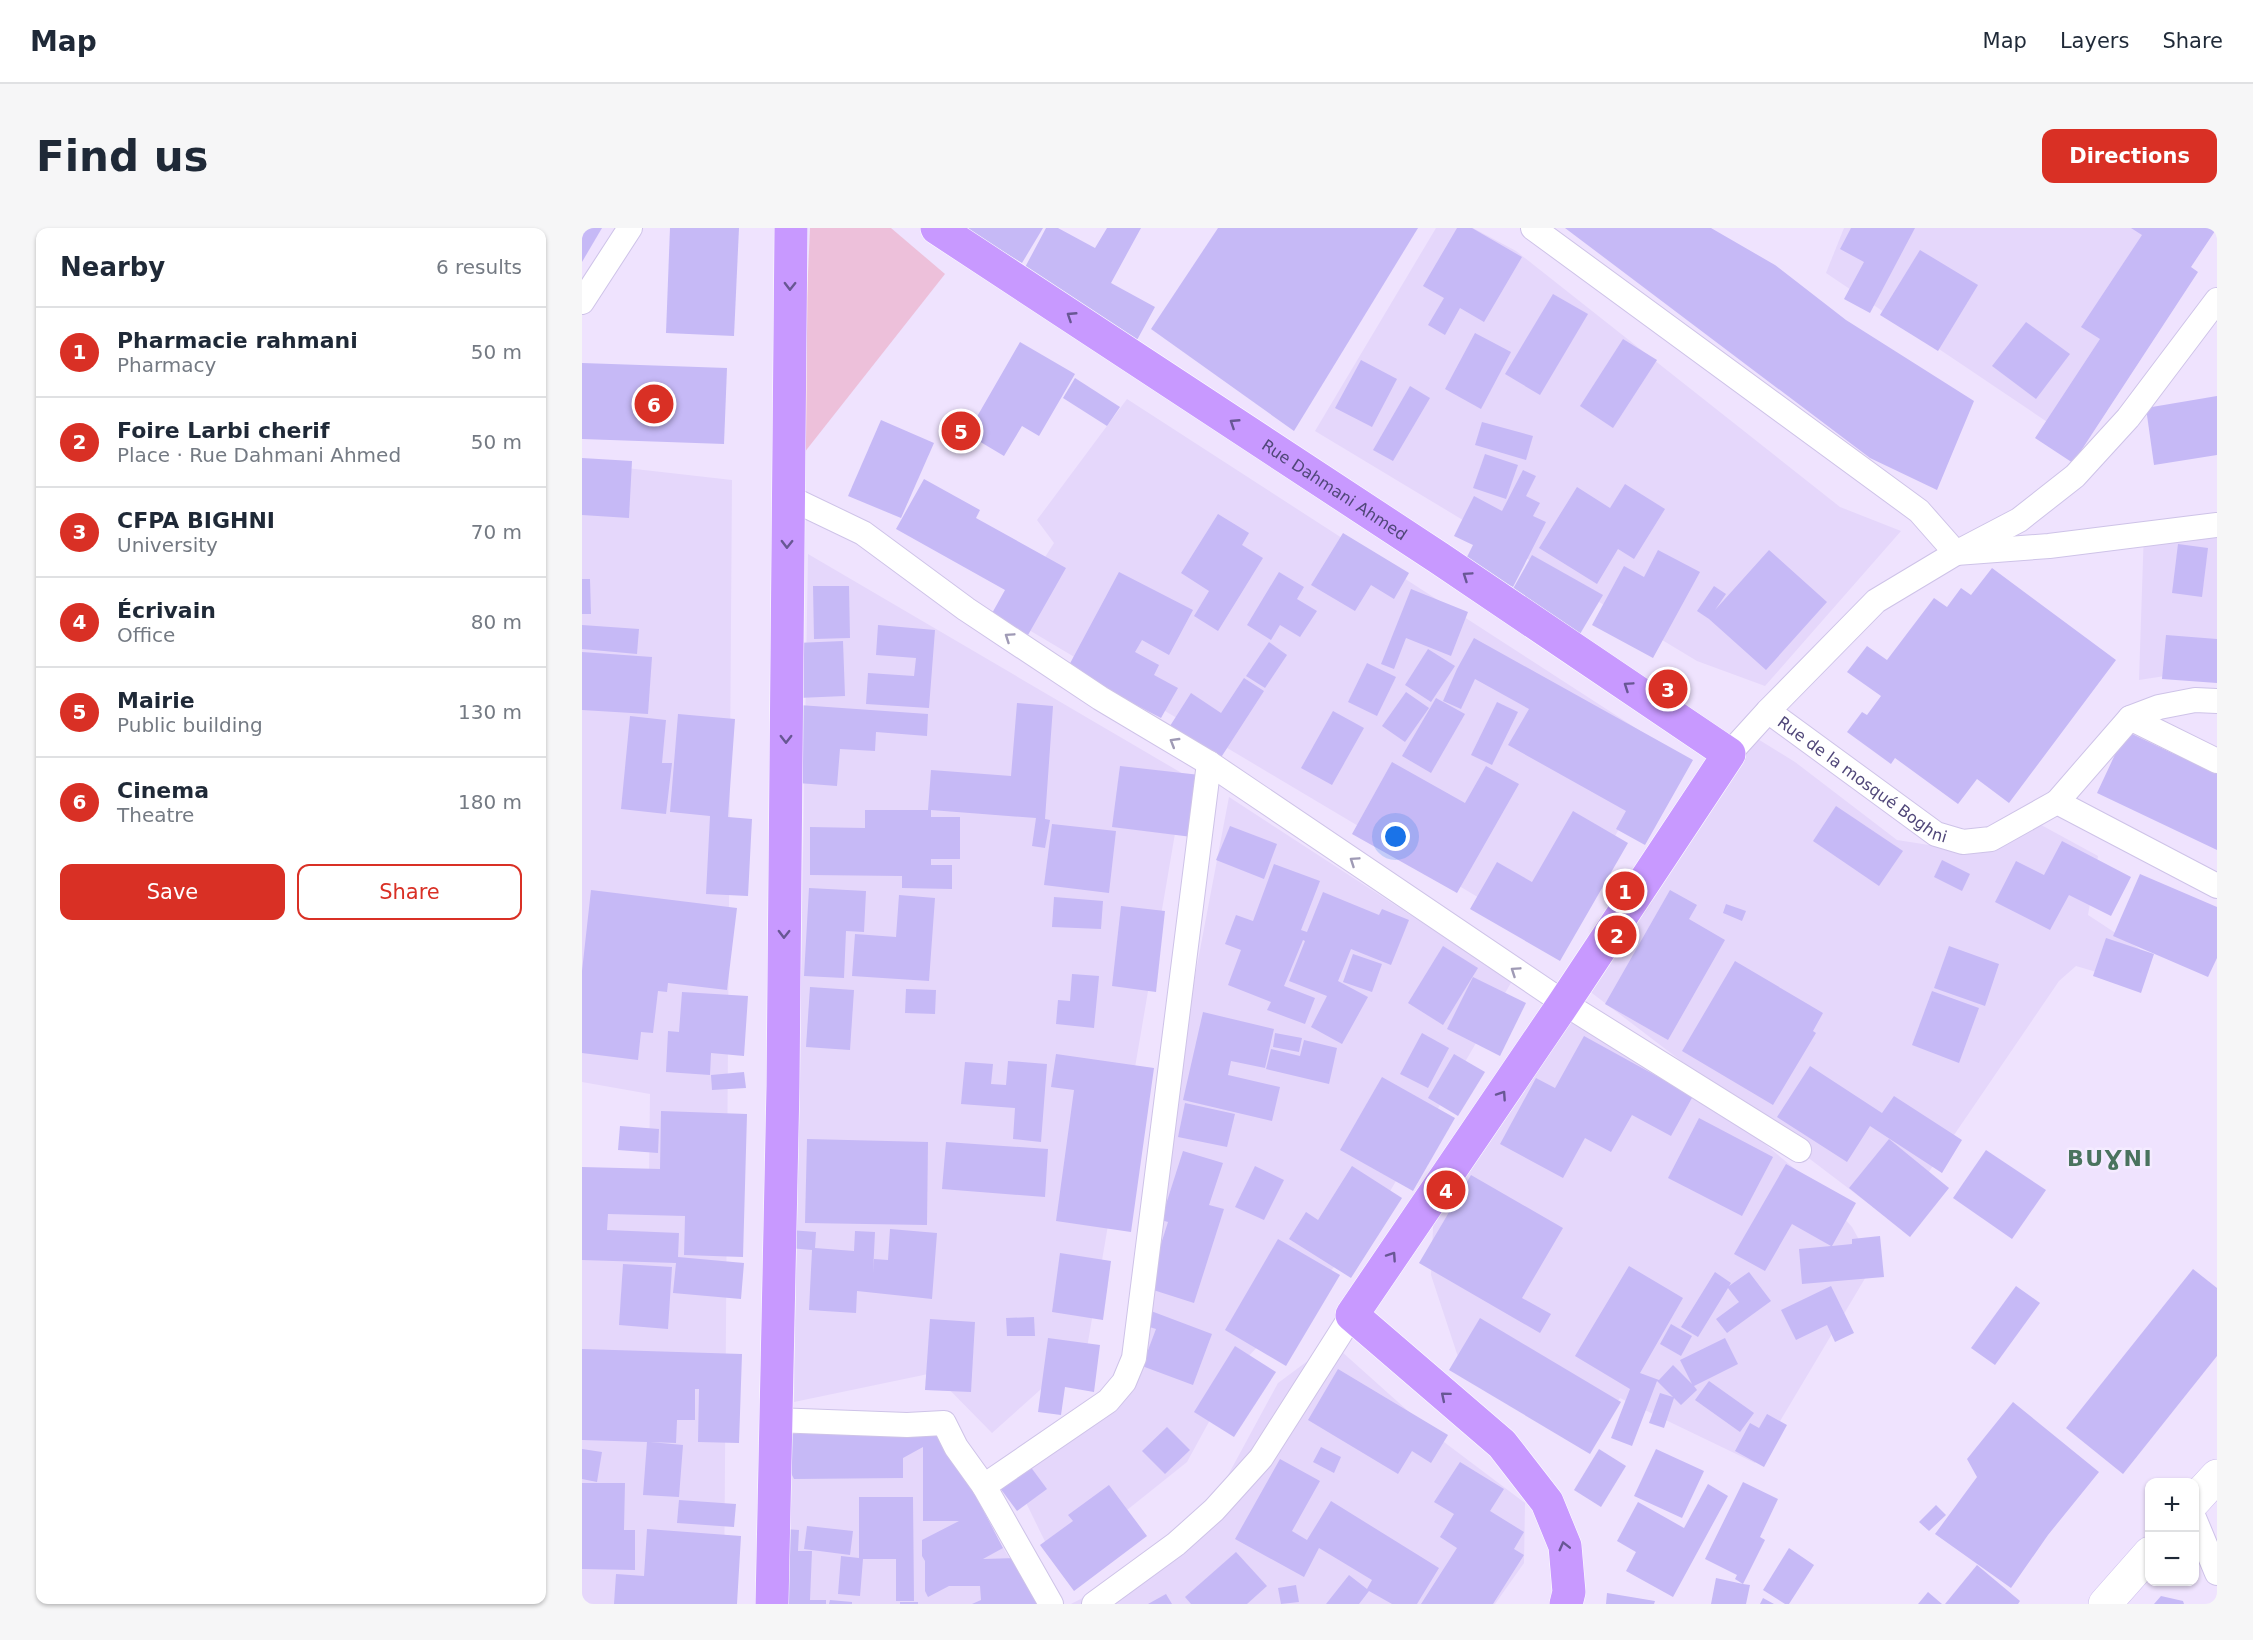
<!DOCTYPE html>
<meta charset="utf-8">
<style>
:root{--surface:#fff;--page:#f6f6f7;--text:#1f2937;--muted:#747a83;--line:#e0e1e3;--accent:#d93025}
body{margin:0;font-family:"DejaVu Sans",sans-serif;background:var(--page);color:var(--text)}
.controls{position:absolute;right:18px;bottom:18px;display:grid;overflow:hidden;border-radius:12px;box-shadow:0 2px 4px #0004}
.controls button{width:54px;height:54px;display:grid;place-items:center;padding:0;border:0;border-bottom:2px solid var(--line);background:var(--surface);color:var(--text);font:30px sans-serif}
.you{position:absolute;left:814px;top:609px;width:21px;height:21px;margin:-15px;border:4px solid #fff;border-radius:50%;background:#1a73e8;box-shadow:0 0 0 9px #1a73e833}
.badge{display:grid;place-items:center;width:39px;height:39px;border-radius:50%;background:var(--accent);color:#fff;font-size:20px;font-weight:700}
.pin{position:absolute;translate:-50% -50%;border:3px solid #fff;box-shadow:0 2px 6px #0006}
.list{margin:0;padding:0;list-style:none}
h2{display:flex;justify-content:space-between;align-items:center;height:78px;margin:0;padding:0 24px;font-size:26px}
h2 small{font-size:20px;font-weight:400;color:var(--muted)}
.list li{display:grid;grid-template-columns:39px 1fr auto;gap:18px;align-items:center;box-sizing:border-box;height:90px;padding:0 24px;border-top:2px solid var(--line)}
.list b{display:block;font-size:22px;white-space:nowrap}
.list p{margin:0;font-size:20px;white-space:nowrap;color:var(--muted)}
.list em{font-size:20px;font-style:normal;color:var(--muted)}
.actions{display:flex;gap:12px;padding:18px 24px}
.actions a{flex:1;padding:14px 0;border:2px solid var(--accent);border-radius:12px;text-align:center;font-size:21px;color:var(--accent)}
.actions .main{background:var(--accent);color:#fff}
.map{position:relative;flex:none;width:1635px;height:1376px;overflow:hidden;border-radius:12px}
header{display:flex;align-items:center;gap:36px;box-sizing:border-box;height:84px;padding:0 30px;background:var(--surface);border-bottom:2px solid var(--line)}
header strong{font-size:28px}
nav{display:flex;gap:33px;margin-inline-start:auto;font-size:21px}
.intro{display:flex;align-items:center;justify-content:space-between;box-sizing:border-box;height:144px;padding:0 36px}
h1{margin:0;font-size:42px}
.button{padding:15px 27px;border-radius:12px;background:var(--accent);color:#fff;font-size:21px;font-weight:700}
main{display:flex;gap:36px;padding:0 36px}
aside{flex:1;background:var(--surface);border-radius:12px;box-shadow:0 2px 4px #0004}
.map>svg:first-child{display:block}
.residential{fill:#e5d7fb}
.green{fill:#edc0da}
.building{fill:#c6b9f6}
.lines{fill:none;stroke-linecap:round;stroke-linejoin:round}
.street-casing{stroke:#cec3e8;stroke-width:26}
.secondary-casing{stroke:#cbbdeb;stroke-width:34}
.primary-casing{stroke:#fff;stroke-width:34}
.street{stroke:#fff;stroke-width:24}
.secondary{stroke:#fff;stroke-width:33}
.primary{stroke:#c899ff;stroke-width:33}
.oneway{stroke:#685794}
.oneway2{stroke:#9f9ab5}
.labels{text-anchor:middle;stroke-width:5;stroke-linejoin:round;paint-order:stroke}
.street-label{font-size:16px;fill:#504779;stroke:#f4ebff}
.district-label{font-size:22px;font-weight:bold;letter-spacing:1.5px;fill:#4a735e;stroke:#f4ebff}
</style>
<header>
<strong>Map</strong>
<nav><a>Map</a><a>Layers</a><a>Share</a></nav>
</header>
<div class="intro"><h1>Find us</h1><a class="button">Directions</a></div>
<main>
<aside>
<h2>Nearby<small>6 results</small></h2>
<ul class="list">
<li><span class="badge">1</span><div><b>Pharmacie rahmani</b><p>Pharmacy</p></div><em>50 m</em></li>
<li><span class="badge">2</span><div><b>Foire Larbi cherif</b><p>Place · Rue Dahmani Ahmed</p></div><em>50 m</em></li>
<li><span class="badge">3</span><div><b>CFPA BIGHNI</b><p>University</p></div><em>70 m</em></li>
<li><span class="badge">4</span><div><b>Écrivain</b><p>Office</p></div><em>80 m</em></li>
<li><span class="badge">5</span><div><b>Mairie</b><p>Public building</p></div><em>130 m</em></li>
<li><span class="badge">6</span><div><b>Cinema</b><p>Theatre</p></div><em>180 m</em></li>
</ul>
<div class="actions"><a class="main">Save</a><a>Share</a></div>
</aside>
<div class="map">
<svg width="1635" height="1376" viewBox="0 0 1635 1376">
<rect width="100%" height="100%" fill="#efe3fe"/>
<g class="residential">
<polygon points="854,0 891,0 934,23 1258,279 1319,303 1183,458 1115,433 733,203"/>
<polygon points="1262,0 1620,0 1486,208 1244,45"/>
<polygon points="545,171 1083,519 973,715 425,389 472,315 455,292"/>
<polygon points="0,235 150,252 142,1376 0,1376 0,951 67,950 68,866 0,854"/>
<polygon points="1635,294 1635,440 1557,452 1562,302"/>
<polygon points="226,326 603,547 505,1120 410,1205 351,1145 212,1174"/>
<polygon points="1158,500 1213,534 1315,612 1392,624 1448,591 1516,628 1506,687 1558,721 1538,751 1494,738 1477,753 1312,995 1002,759"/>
<polygon points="647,569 930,753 782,1008 658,1137 605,1234 475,1338 430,1246 531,1180"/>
<polygon points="984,788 1110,863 1184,917 1231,956 1270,999 1291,1037 1173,1235 1038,1170 1000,1221 882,1147 849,1047 852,977"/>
<polygon points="750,1115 854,1208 943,1275 942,1335 913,1376 489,1376 545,1347 638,1262 696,1155"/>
<polygon points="345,1194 443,1356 417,1376 202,1376 209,1204"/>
</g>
<polygon class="green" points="228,0 309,0 363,46 218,230"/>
<g class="building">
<polygon points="0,0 20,0 0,34"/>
<polygon points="88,0 157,0 152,108 84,105"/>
<polygon points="382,0 461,0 440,35"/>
<polygon points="464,0 476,0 513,20 525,0 559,0 529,55 573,79 555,112 440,45"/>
<polygon points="636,0 836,0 712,203 569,101"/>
<polygon points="875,0 890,0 940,29 902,94 878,80 863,107 846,97 862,70 841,58"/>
<polygon points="983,0 1129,0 1193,37 1264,92 1392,173 1355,262 1288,230"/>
<polygon points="1269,0 1333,0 1288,85 1262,71 1282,34 1258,21"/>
<polygon points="1549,0 1635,0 1609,39 1616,44 1491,235 1453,210 1518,111 1499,99 1560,7"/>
<polygon points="1338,22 1396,57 1356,123 1298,87"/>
<polygon points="971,66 1006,86 958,167 923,146"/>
<polygon points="1444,94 1488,126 1454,171 1410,138"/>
<polygon points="893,105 929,124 899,181 863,161"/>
<polygon points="1041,111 1075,132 1031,200 998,178"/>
<polygon points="438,114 493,146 457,208 440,198 422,228 385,206"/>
<polygon points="779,132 815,151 790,199 753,180"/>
<polygon points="0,135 145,140 142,216 0,211"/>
<polygon points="493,150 538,179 525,198 481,170"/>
<polygon points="828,158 848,170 811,233 791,222"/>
<polygon points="1635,168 1635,227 1572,237 1564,180"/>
<polygon points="299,192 352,215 319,290 266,268"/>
<polygon points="900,194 951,208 944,232 893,217"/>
<polygon points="903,226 936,237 924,271 891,260"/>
<polygon points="0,230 50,233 47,290 0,287"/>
<polygon points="941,242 954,248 944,268 958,275 951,288 964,294 931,359 882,335 891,317 872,308 892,268 920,283"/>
<polygon points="342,251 398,282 394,290 484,340 446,407 409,387 423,362 314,301"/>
<polygon points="1043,256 1083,281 1052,331 1036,321 1015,356 957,320 995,259 1028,280"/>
<polygon points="636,286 667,305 660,317 681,330 636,403 612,388 627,363 599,345"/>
<polygon points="761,305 827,345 812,371 789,357 773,383 729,357"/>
<polygon points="1596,316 1626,320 1620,369 1590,365"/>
<polygon points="1076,322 1118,344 1071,430 1010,397 1042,338 1062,349"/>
<polygon points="1187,322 1245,374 1184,442 1127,391 1115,383 1132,358 1144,366 1133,382"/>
<polygon points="950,327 1021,367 998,406 928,366"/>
<polygon points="1410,340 1534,432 1427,575 1395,551 1376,576 1313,530 1309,536 1265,504 1280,484 1285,487 1299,468 1265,444 1285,418 1305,432 1352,370 1365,379 1379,360 1389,367"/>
<polygon points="537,344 611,382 587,427 560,412 553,424 577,437 572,447 596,460 579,490 485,441"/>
<polygon points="697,344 722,359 715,371 735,383 718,409 698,397 689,412 665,397"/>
<polygon points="0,351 8,351 9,386 0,386"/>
<polygon points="231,358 267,358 268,410 232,411"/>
<polygon points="829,361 886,384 869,428 824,410 812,441 799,436"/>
<polygon points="0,397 57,401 55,426 0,421"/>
<polygon points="296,397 353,402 347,480 284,476 286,445 332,448 334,430 294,427"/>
<polygon points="1584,407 1635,411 1635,455 1580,451"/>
<polygon points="892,410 1111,532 1063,617 1034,601 1044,583 926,517 947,481 893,451 879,481 861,473 875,441"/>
<polygon points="261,413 263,468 216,470 214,415"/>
<polygon points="687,414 705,427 683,460 664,448"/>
<polygon points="846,421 873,438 849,474 823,457"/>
<polygon points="0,424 70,429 66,486 0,482"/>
<polygon points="785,435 814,449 795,488 766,474"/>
<polygon points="662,450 682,463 638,531 588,498 609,465 639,485"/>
<polygon points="824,464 847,480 823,514 800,498"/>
<polygon points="854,470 883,486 849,545 820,528"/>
<polygon points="915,474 936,484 910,537 889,527"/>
<polygon points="435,475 471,478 463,591 468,592 463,620 450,618 454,590 349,582 349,589 378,589 378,631 349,631 349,637 370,637 370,661 320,660 320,648 228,647 228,599 283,600 283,582 346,582 349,542 429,548"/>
<polygon points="217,477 346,486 345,508 294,504 293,523 258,521 255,558 216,555"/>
<polygon points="751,483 782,500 750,557 719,540"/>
<polygon points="96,486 153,491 146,589 170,591 166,668 124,666 128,588 88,584"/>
<polygon points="48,488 84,492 80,535 90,535 84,586 39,581"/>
<polygon points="1544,503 1592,526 1594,522 1635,541 1635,622 1515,565"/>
<polygon points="810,534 883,575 904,538 937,556 875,665 770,606"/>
<polygon points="538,538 618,547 610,609 530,599"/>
<polygon points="1254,578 1321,623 1297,658 1231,613"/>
<polygon points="991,583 1046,615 978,733 888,681 915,634 950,654"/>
<polygon points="470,596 534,603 527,665 462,657"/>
<polygon points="648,598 695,616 682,651 634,632"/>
<polygon points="1480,613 1549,649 1529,688 1487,667 1468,702 1413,674 1434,633 1462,647"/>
<polygon points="1360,632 1388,646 1380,663 1352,649"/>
<polygon points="692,636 738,653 719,702 725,704 741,664 797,687 800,681 827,692 809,737 769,721 756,753 786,769 760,816 729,799 745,768 707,753 723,713 721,712 702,758 733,770 723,796 685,782 689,774 646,757 659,722 643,716 654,687 671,693"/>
<polygon points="1558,646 1635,679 1635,730 1626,749 1531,708"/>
<polygon points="227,660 284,663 282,704 264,703 262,750 222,748"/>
<polygon points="9,662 155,680 145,762 86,755 85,764 76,763 71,805 59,804 56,832 0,825 0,743"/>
<polygon points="1088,662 1115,677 1107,691 1143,712 1086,812 1023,776"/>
<polygon points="317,667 353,670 347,753 270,748 273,706 314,709"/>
<polygon points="472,669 521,673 519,701 470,699"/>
<polygon points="1144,676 1164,683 1160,693 1141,685"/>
<polygon points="539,678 583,683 574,764 530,758"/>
<polygon points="1524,710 1572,726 1559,765 1511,748"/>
<polygon points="861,718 896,740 861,797 826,775"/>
<polygon points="1367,718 1417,736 1403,778 1352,760"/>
<polygon points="771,726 800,736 790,764 761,754"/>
<polygon points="1153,733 1241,785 1231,803 1234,805 1191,877 1100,823"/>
<polygon points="490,746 517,748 512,800 474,796 476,772 488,773"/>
<polygon points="891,749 944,775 918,828 865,801"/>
<polygon points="228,759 272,762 268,822 224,819"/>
<polygon points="324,761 354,762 353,786 323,785"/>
<polygon points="1350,763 1397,780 1377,835 1330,817"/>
<polygon points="100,764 166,768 162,828 129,825 128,847 84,844 86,803 97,804"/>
<polygon points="621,784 692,801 683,840 649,833 646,847 698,859 690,893 601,872"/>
<polygon points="693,805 720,810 717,824 691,819"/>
<polygon points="840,805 867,820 846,860 818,846"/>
<polygon points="1002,808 1111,868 1089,908 1050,887 1029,924 1003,910 981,950 918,916 954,850 973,860"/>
<polygon points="722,812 755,820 747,856 684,841 689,821 718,828"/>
<polygon points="474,826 572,840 549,1004 474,993 492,862 469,859"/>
<polygon points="872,826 903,844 876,888 846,870"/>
<polygon points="426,833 465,836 459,914 431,911 433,880 379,876 383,834 411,836 409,856 424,857"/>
<polygon points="1228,838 1300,885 1312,868 1380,912 1360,945 1288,898 1265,934 1195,889"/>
<polygon points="162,844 164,860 130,862 129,847"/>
<polygon points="800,849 873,890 831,963 758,922"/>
<polygon points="603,875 653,886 645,919 596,909"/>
<polygon points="79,883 165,886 161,1029 102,1027 103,988 26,986 25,1002 97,1005 96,1029 162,1035 159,1071 91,1065 94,1035 0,1032 0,939 78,941"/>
<polygon points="1117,890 1191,929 1160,988 1086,950"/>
<polygon points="38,898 77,901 76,925 36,922"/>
<polygon points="225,911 346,914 345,997 223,995"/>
<polygon points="1307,911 1367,960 1328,1009 1267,960"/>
<polygon points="364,914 466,921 463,969 360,961"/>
<polygon points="1404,922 1464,962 1430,1011 1371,970"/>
<polygon points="601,923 641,935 627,977 642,981 612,1075 565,1060 586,994 579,992"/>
<polygon points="1204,936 1274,975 1250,1018 1270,1016 1270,1011 1298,1008 1302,1049 1220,1056 1217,1021 1249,1018 1210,996 1183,1043 1152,1026"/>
<polygon points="673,938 702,952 682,992 653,979"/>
<polygon points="770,938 820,970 769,1050 707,1011 724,984 736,992"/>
<polygon points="889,947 981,1000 940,1070 969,1086 958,1105 837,1035"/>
<polygon points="308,1001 355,1005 350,1071 275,1063 274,1085 227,1082 230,1022 207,1020 208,1002 234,1004 233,1020 272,1023 273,1003 293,1004 291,1045 292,1031 306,1032"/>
<polygon points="696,1011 758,1047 704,1138 643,1102"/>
<polygon points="478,1025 529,1033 521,1092 470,1084"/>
<polygon points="41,1036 90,1039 86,1101 37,1097"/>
<polygon points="1047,1038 1101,1070 1058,1145 1077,1152 1091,1137 1110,1156 1098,1132 1143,1110 1156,1136 1112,1158 1115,1162 1099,1177 1092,1170 1082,1200 1067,1195 1078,1165 1091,1169 1075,1153 1050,1218 1029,1210 1048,1161 993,1128"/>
<polygon points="1611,1041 1635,1060 1635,1128 1541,1246 1484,1200"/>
<polygon points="1133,1044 1149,1055 1147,1058 1167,1044 1189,1073 1145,1105 1134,1091 1157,1074 1146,1060 1116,1109 1099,1099"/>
<polygon points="1249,1058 1272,1105 1253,1114 1245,1097 1214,1112 1199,1082"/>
<polygon points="1434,1058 1458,1075 1413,1137 1389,1120"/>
<polygon points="569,1083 630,1106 611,1157 560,1138 574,1101 564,1098"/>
<polygon points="452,1089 453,1108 425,1108 424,1090"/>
<polygon points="898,1090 1039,1174 1008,1226 867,1142"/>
<polygon points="348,1091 393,1094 389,1164 343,1162"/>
<polygon points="1089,1096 1110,1108 1099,1128 1078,1116"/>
<polygon points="466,1110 518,1117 512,1164 483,1159 479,1187 456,1184"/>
<polygon points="653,1118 694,1144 652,1209 612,1184"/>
<polygon points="0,1121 160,1126 157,1215 116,1214 117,1161 113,1161 113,1192 95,1192 94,1215 68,1214 101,1217 97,1269 61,1267 65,1214 0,1212"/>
<polygon points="756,1141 866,1207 849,1235 830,1223 816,1246 726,1192"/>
<polygon points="1127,1153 1172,1185 1158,1204 1113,1172"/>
<polygon points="1431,1174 1517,1244 1466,1307 1429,1360 1353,1306 1395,1249 1385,1231"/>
<polygon points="1185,1186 1205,1197 1182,1239 1153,1223 1168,1195 1177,1200"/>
<polygon points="585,1199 608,1222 583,1246 560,1223"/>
<polygon points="361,1205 421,1320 401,1331 435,1330 459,1376 390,1376 399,1372 398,1358 367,1358 346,1369 343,1363 343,1333 340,1328 340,1312 377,1293 341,1293 341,1219 321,1230 321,1250 212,1251 204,1235 204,1206"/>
<polygon points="739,1219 759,1229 752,1245 731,1234"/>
<polygon points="0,1221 20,1224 15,1254 0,1251"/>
<polygon points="1017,1221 1044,1238 1019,1279 992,1262"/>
<polygon points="1074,1221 1122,1243 1100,1290 1052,1268"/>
<polygon points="698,1231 738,1253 710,1303 725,1312 749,1273 857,1340 835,1376 810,1376 787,1363 777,1376 744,1376 767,1347 785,1361 790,1352 737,1320 722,1349 653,1311"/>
<polygon points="878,1234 922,1261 908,1283 942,1304 932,1321 942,1327 911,1376 839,1376 875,1320 858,1309 872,1286 852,1274"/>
<polygon points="448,1238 465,1261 435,1283 418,1260"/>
<polygon points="1161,1254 1196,1271 1178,1309 1183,1312 1161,1356 1168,1357 1164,1376 1129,1376 1134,1350 1161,1356 1153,1351 1155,1347 1123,1331"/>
<polygon points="0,1255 43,1255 42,1302 53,1302 53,1342 0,1341"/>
<polygon points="1126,1256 1146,1268 1091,1369 1044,1343 1054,1324 1035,1313 1056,1274 1102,1300"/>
<polygon points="527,1257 565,1308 492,1363 458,1317 491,1293 486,1287"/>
<polygon points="277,1269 331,1269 332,1373 314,1373 314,1331 281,1331 278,1368 256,1366 259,1328 277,1330"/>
<polygon points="97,1272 154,1276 152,1299 95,1295"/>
<polygon points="1354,1277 1364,1287 1347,1303 1337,1294"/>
<polygon points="225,1298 271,1303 268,1327 222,1321"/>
<polygon points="65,1301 159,1308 155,1376 32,1376 34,1346 62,1348"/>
<polygon points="202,1301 217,1302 216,1323 230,1323 228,1372 244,1372 244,1376 198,1376"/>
<polygon points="1207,1320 1232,1337 1207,1376 1203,1376 1181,1362"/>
<polygon points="654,1324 685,1358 665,1376 609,1376 603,1369"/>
<polygon points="1395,1337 1438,1373 1436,1376 1363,1376"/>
<polygon points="714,1357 717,1374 699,1376 696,1360"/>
<polygon points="1346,1364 1360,1376 1336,1376"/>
<polygon points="1025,1365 1073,1373 1072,1376 1024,1376"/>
<polygon points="584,1366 590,1376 566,1376"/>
<polygon points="1579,1368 1601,1373 1602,1376 1572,1376"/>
<polygon points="1181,1370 1192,1376 1178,1376"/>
<polygon points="248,1372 270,1374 270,1376 247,1376"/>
<rect x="318" y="1374" width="18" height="2"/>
</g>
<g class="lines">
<defs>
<g id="street">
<polyline points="951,0 1337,283 1374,325 1467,318 1635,297"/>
<polyline points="0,74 48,0"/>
<polyline points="206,269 281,305 384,381 518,470 627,535 982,775 1217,922"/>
<path id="s1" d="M1186 483 1354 606 1381 614 1409 611 1475 574 1635 658"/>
<polyline points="1548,490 1635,533"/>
<polyline points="1147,526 1186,483 1294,373 1374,325 1437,292 1493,248 1546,190 1635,72"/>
<polyline points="1475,574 1548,490 1577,479 1613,472 1635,473"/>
<polyline points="192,1192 325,1197 362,1195 374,1219 402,1258 526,1173 542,1154 552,1130 627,535"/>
<polyline points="402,1258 469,1376"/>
<polyline points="1612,1290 1635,1345"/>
<polyline points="512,1376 594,1316 632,1282 679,1230 770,1087"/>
</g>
<g id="secondary">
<polyline points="1612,1273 1635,1248"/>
<polyline points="1523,1376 1568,1325"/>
</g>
<g id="primary">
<path id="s2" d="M355 0 857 330 1147 526 982 775 770 1087 920 1216 965 1274 983 1318 987 1364 984 1376"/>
<polyline points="190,1376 201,858 209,0"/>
</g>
</defs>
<use href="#street" class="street-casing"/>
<use href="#secondary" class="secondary-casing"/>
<use href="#primary" class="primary-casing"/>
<use href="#street" class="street"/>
<use href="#secondary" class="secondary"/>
<use href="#primary" class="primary"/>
</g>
<defs><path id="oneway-chevron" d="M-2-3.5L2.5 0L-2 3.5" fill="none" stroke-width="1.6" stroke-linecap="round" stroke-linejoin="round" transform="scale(1.5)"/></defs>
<g class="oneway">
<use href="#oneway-chevron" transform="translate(208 58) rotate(91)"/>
<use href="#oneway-chevron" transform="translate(489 88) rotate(-147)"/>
<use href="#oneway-chevron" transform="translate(652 195) rotate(-147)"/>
<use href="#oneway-chevron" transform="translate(205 316) rotate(91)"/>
<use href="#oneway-chevron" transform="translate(885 348) rotate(-146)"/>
<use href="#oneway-chevron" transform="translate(1046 458) rotate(-146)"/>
<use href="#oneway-chevron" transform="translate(204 511) rotate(90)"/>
<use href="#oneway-chevron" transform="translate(202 706) rotate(91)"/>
<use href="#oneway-chevron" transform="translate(920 867) rotate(-56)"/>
<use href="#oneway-chevron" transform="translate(810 1028) rotate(-56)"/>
<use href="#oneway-chevron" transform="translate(863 1168) rotate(-140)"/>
<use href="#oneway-chevron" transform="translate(982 1318) rotate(-104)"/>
</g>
<g class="oneway2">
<use href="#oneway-chevron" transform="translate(427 409) rotate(-146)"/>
<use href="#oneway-chevron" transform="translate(592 514) rotate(-149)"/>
<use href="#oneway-chevron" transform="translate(772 633) rotate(-146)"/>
<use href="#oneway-chevron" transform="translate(933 743) rotate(-146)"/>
</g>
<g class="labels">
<g class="street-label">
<text dy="6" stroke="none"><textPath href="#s2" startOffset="476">Rue Dahmani Ahmed</textPath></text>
<text dy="6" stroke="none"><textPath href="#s1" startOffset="117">Rue de la mosqué Boghni</textPath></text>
</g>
<g class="district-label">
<text x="1528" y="938">BUƔNI</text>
</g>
</g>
</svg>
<div class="controls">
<button>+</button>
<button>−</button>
</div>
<div class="you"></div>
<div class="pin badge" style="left:1043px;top:663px">1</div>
<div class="pin badge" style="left:1035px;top:707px">2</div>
<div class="pin badge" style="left:1086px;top:461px">3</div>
<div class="pin badge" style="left:864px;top:962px">4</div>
<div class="pin badge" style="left:379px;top:203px">5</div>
<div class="pin badge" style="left:72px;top:176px">6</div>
</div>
</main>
